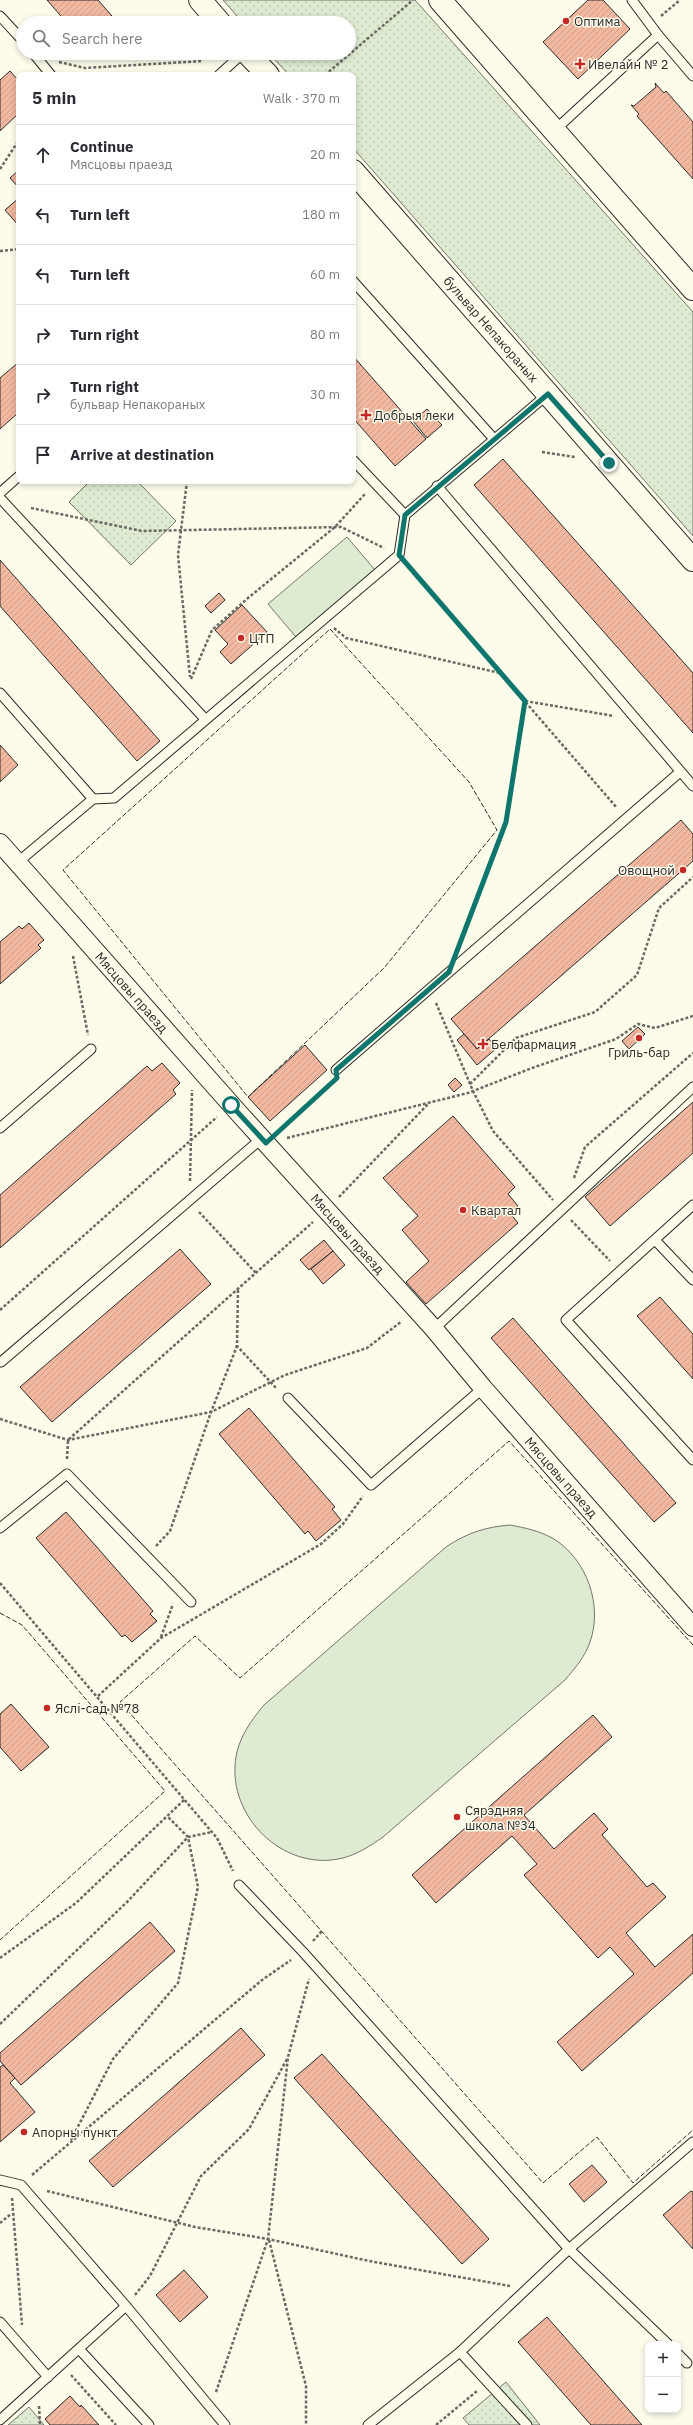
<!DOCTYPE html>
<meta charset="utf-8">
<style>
:root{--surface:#fff;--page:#f7f7f7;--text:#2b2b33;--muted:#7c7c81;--line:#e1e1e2}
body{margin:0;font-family:"IBM Plex Sans",sans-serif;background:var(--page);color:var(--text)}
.controls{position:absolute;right:12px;bottom:12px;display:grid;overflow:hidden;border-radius:8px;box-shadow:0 2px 6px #0003}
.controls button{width:36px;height:36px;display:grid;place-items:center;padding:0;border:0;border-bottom:1px solid var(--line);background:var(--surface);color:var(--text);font:20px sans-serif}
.stop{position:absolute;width:12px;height:12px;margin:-9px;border:3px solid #0f766e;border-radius:50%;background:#fff}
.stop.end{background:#0f766e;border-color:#fff;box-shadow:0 1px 4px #0008}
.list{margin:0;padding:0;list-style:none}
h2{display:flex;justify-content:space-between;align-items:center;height:52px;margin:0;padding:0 16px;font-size:17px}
h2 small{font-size:13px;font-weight:400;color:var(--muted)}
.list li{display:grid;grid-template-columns:26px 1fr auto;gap:12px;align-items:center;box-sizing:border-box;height:60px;padding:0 16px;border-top:1px solid var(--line)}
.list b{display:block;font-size:15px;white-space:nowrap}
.list p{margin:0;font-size:13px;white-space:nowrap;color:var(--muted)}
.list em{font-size:13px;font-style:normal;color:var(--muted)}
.icon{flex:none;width:22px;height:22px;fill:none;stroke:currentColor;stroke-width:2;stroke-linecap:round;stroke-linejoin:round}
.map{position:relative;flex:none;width:693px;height:2425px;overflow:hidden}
.search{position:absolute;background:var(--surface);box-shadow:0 2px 6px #0003;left:16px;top:16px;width:340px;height:44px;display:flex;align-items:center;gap:10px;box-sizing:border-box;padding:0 14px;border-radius:22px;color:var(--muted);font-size:15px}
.panel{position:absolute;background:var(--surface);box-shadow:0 2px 6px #0003;left:16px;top:72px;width:340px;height:412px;border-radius:8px}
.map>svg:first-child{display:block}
.green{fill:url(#green-dots);stroke:#74746e}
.pitch{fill:#deebd1;stroke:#74746e}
.building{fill:url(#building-hatch);stroke:#2b2b2b}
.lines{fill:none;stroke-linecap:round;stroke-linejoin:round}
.service-casing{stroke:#2b2b2b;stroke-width:11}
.minor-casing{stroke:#2b2b2b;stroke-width:20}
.secondary-casing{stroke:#2b2b2b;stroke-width:24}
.path{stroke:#6a6964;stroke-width:2.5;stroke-dasharray:3 2;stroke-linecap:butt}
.service{stroke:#fdfbea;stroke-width:9}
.minor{stroke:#fdfbea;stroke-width:18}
.secondary{stroke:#fdfbea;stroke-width:22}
.fence{stroke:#2b2b2b;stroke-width:1;stroke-dasharray:5 2;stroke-linecap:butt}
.route{stroke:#0f766e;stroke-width:5}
.poi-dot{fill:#c62828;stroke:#fdfbea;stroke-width:1.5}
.labels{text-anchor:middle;stroke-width:3;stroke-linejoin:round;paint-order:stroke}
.poi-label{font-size:13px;fill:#2b2b2b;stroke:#fdfbea;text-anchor:start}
.street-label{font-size:13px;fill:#2b2b2b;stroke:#fdfbea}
</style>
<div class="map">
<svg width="693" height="2425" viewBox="0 0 693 2425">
<defs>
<pattern id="green-dots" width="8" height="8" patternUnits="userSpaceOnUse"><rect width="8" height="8" fill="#deebd1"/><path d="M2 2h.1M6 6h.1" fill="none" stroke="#bfcab4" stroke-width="1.8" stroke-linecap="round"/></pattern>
<pattern id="building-hatch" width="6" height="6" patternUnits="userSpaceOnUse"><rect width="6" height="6" fill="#f2b8a0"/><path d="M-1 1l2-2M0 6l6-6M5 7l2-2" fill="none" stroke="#d09e8a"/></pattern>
</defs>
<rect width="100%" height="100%" fill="#fdfbea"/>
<g class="green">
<polygon points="223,0 415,0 693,312 693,536 353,148 353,75 289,75 269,53 349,53 349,23 243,23"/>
<polygon points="90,481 137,481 176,521 131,565 69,502"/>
<polygon points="506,2382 540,2425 469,2425 463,2418"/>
<polygon points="29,2407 44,2425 8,2425"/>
</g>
<g class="pitch">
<polygon points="347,537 375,570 296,637 268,604"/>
<path d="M510 1525C526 1528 540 1531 554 1539 587 1560 603 1605 590 1642 585 1657 575 1668 565 1680L383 1837C370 1846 358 1854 343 1858 287 1872 232 1822 235 1766 236 1742 249 1723 264 1705L446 1547C467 1533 485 1527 510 1525Z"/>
</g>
<g class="building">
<polygon points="47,0 98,0 118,23 67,23"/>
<polygon points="588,0 603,0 630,29 578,79 543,42"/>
<polygon points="10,71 19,81 19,113 0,131 0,80"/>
<polygon points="655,83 664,93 666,91 693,122 693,179 637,116 639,114 631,105 634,106 656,87"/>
<polygon points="19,170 19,188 10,178"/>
<polygon points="19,198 19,226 5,210"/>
<polygon points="353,356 426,439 395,466 353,418"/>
<polygon points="19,362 19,412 0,429 0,378"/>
<polygon points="427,409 442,425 427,438 413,421"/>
<polygon points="503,459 693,673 693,733 474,485"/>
<polygon points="0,560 160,741 137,761 0,606"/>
<polygon points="219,593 225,600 211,613 205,606"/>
<polygon points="242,605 267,632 231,664 220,652 228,644 215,630"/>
<polygon points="0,745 18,765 0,782"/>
<polygon points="681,820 693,834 693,861 477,1049 451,1019"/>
<polygon points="29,923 44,940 38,945 41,948 0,984 0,942 19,926 22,929"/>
<polygon points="638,1027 645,1034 629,1049 622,1041"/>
<polygon points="464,1034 477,1049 489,1039 497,1048 477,1065 457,1040"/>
<polygon points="305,1045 327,1070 270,1121 248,1097"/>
<polygon points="162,1063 180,1083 173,1090 176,1094 0,1248 0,1195 147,1066 152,1071"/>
<polygon points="455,1078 462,1085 454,1092 448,1085"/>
<polygon points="693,1102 693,1153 610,1226 585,1197"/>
<polygon points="453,1116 515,1187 508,1194 518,1206 510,1213 518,1223 426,1304 406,1282 429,1261 402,1230 418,1216 383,1178"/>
<polygon points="324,1240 333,1251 309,1270 300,1260"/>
<polygon points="180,1249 211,1284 52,1422 20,1387"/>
<polygon points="333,1251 345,1265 323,1284 311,1269"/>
<polygon points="660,1297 693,1334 693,1379 637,1316"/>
<polygon points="513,1318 676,1503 654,1522 491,1338"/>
<polygon points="249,1408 335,1507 332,1509 341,1520 316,1541 308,1531 305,1534 219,1434"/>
<polygon points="66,1512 153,1611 150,1614 157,1621 132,1642 125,1635 122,1637 36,1538"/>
<polygon points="11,1704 49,1747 21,1771 0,1747 0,1714"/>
<polygon points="593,1715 612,1737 524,1815 554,1849 594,1813 608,1829 602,1835 647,1887 653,1883 666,1897 626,1933 655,1967 693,1934 693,1973 582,2071 557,2042 634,1974 610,1947 598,1958 524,1875 537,1864 512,1836 436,1903 412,1875"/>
<polygon points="150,1922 175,1951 21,2085 0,2061 0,2053"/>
<polygon points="241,2028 265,2055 113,2187 89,2161"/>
<polygon points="322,2054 489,2239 462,2264 294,2078"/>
<polygon points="3,2065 15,2078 10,2083 35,2112 0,2142 0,2067"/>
<polygon points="592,2165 607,2182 584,2202 569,2184"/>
<polygon points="691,2191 693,2192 693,2249 663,2215"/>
<polygon points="184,2270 208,2297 180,2322 156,2295"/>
<polygon points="547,2317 642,2425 591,2425 518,2342"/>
<polygon points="70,2396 80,2407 81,2405 99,2425 50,2425 45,2419"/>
</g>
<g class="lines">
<defs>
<g id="service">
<polyline points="632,0 658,35 693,76"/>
<polyline points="0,16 23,41"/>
<polyline points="33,53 51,75"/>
<polyline points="219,75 243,53"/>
<polyline points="555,130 658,35"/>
<polyline points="353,281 494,439"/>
<polyline points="353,460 405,515"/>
<polyline points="437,486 693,786"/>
<polyline points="0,493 19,476"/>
<polyline points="0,498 205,719"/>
<polyline points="0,693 93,799"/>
<polyline points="18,862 93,799 114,798 399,555 405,515 548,394"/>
<polyline points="336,1070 680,772"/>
<polyline points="0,1128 91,1049"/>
<polyline points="693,1205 566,1320 693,1460"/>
<polyline points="655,1240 693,1280"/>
<polyline points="434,1329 693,1087"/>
<polyline points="1,1362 261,1139"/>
<polyline points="288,1398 371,1485 483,1388"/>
<polyline points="0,1528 67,1474 191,1602"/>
<polyline points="239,1885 303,1952 569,2249 668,2344"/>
<polyline points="0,2180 21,2185 126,2306 225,2425"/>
<polyline points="0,2322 48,2377"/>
<polyline points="79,2349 149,2425"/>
<polyline points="460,2352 527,2425"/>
<polyline points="678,2354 687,2363"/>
<polyline points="0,2420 126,2306"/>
<polyline points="368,2425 460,2352 569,2249 693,2142"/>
</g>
<g id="minor">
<path id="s1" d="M0 843 236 1110 434 1329 483 1388 693 1627"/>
</g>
<g id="secondary">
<polyline points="200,0 220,23"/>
<polyline points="440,0 693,289"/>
<polyline points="247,53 268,75"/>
<path id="s2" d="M353 171 693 560"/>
</g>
</defs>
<use href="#service" class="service-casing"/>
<use href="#minor" class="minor-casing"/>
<use href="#secondary" class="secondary-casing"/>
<g class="path">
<polyline points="661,16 680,0"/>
<polyline points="59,62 85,68 203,61"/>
<polyline points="325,75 413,0"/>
<polyline points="0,169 19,140"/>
<polyline points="0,251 19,249"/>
<polyline points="542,452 575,457"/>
<polyline points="187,481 178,555 190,677"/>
<polyline points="31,508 142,531 341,527 384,548"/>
<polyline points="408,566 617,808"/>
<polyline points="334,628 346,638 500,673"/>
<polyline points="191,679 212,630 248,598 335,527 365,494"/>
<polyline points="461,941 506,822 525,701 614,716"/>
<polyline points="73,956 88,1035"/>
<polyline points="436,1003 473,1091 493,1131 553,1200"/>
<polyline points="470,1084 516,1038 595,1012 637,975 659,908 693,877"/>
<polyline points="279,1131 332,1083"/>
<polyline points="287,1138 468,1093 532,1068 616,1039 638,1024 655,1028 693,1016"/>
<polyline points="574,1178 585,1147 693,1053"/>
<polyline points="190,1181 192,1090"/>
<polyline points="339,1197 429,1103"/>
<polyline points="199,1212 256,1273"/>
<polyline points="571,1220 610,1261"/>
<polyline points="238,1290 237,1346 277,1389"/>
<polyline points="0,1310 217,1117"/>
<polyline points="0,1419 68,1440 211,1412 285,1375 367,1348 402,1321"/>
<polyline points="67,1459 68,1440 313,1222"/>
<polyline points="156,1546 170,1531 211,1412 237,1346"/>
<polyline points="0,1583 217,1838 233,1871"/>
<polyline points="161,1637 173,1604"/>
<polyline points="98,1696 161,1638 321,1544 343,1524 363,1496"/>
<polyline points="313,1941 322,1931"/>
<polyline points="0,1958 76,1903 185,1799"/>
<polyline points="0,2024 128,1901 188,1837 212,1832"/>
<polyline points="71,2140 113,2059 178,1983 198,1887 188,1837 168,1817"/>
<polyline points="32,2175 262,1980 291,1960"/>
<polyline points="47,2191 195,2227 268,2239 369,2261 510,2286"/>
<polyline points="12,2198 22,2325"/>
<polyline points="0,2223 11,2214"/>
<polyline points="269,2240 306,2386 306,2425"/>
<polyline points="135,2295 150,2276 201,2176 249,2129 287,2059"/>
<polyline points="71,2375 116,2425"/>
<polyline points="216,2392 268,2239 288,2057 309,1979"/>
<polyline points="39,2406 40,2425"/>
<polyline points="436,2425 477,2391"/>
</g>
<use href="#service" class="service"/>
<use href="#minor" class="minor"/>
<use href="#secondary" class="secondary"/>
<g class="fence">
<polygon points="330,629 469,782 497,830 384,968 248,1097 63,870"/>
<polyline points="0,1613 22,1625 165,1791 0,1940"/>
<polyline points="693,1645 509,1441 240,1678 195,1636 120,1702 543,2183 597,2137 633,2183 693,2130"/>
</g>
</g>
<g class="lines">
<polyline class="route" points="231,1105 266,1143 337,1078 336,1070 449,972 506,822 525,701 399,555 405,515 548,394 609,463"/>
</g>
<g class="poi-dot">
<circle cx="566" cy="21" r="4"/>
<path d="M578 58h4v4h4v4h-4v4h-4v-4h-4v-4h4z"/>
<path d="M364 409h4v4h4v4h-4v4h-4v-4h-4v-4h4z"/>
<circle cx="241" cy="638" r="4"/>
<circle cx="683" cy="870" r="4"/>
<circle cx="639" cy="1038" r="4"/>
<path d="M481 1038h4v4h4v4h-4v4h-4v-4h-4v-4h4z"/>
<circle cx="463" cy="1210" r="4"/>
<circle cx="47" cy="1708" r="4"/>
<circle cx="457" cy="1817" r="4"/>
<circle cx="24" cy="2132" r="4"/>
</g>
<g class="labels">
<g class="poi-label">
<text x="574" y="26">Оптима</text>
<text x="588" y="69">Ивелайн № 2</text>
<text x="374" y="420">Добрыя леки</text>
<text x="249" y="643">ЦТП</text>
<text x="675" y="875" text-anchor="end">Овощной</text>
<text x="491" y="1049">Белфармация</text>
<text x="639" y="1057" text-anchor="middle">Гриль-бар</text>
<text x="471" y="1215">Квартал</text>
<text x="55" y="1713">Яслі-сад №78</text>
<text x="465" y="1815">Сярэдняя<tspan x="465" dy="15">школа №34</tspan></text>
<text x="32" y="2137">Апорны пункт</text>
</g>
<g class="street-label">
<text dy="5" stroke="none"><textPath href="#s2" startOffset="210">бульвар Непакораных</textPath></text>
<text dy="5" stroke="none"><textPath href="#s1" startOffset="199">Мясцовы праезд</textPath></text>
<text dy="5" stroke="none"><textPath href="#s1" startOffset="523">Мясцовы праезд</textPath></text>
<text dy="5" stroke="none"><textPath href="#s1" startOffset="847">Мясцовы праезд</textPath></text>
</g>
</g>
</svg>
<div class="controls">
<button>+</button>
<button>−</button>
</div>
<div class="stop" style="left:231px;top:1105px"></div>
<div class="stop end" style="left:609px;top:463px"></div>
<div class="search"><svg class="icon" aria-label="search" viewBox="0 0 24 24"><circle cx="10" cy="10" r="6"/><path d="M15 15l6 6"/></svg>Search here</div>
<section class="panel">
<h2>5 min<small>Walk · 370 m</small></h2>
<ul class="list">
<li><svg class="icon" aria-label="ahead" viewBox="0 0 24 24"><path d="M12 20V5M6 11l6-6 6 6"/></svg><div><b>Continue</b><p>Мясцовы праезд</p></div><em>20 m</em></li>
<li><svg class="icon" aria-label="left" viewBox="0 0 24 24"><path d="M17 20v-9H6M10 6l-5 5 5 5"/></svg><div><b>Turn left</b></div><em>180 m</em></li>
<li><svg class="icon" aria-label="left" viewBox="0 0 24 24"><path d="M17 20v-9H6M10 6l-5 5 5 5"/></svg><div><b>Turn left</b></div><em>60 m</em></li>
<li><svg class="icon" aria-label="right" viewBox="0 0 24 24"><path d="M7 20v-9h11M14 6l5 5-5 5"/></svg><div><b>Turn right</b></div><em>80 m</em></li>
<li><svg class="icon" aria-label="right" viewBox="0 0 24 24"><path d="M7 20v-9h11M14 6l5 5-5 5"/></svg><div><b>Turn right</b><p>бульвар Непакораных</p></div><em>30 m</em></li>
<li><svg class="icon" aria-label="arrive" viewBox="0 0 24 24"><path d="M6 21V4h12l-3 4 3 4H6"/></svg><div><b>Arrive at destination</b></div></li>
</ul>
</section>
</div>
